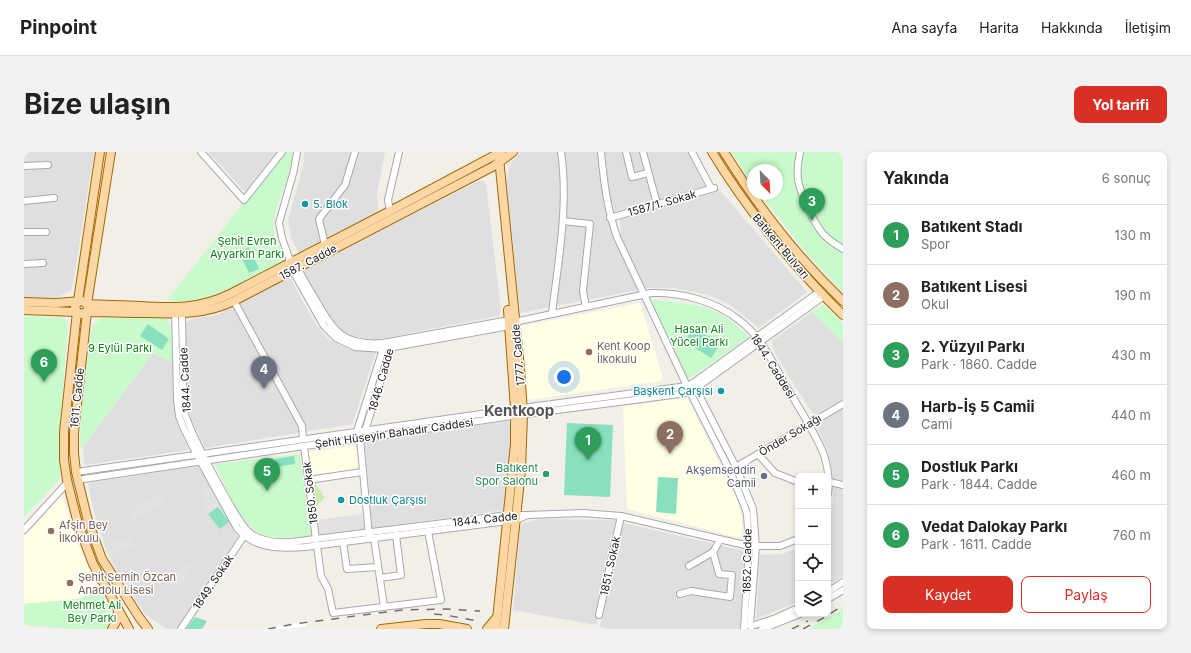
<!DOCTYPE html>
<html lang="tr">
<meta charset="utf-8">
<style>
:root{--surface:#fff;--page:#f2f2f2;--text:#222;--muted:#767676;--line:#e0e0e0;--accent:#d93025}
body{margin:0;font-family:Inter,sans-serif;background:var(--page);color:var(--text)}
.controls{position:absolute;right:12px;bottom:12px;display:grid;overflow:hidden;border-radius:8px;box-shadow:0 2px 6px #0003}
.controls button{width:36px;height:36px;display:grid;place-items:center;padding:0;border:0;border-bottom:1px solid var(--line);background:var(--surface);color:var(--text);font:20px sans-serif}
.compass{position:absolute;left:723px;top:12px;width:36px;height:36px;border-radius:50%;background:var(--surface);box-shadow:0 2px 6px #0003;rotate:156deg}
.you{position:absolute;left:540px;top:225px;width:14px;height:14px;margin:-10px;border:3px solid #fff;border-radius:50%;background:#1a73e8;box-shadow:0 0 0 6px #1a73e833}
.badge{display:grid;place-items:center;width:26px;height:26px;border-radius:50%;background:var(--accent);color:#fff;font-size:13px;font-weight:700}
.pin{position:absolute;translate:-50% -33px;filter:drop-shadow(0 1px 2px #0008)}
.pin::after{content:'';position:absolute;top:21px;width:14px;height:12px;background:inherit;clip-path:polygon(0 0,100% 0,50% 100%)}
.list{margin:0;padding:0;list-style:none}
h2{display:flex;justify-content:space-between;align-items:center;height:52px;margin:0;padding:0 16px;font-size:17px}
h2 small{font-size:13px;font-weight:400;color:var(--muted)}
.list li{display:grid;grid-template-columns:26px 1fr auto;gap:12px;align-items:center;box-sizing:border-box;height:60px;padding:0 16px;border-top:1px solid var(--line)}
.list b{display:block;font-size:15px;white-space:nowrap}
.list p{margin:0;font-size:13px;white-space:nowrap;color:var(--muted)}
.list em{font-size:13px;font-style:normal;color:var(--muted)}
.actions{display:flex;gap:8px;padding:12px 16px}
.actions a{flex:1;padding:9px 0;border:1px solid var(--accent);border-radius:8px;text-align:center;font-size:14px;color:var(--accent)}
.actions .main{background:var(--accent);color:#fff}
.icon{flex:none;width:22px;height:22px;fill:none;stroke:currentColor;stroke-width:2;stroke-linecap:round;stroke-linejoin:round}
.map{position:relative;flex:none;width:819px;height:477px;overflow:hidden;border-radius:8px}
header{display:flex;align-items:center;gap:24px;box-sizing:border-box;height:56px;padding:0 20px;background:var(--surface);border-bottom:1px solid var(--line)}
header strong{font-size:19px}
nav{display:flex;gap:22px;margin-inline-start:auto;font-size:14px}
.intro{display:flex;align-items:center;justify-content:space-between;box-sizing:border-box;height:96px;padding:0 24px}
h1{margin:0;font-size:28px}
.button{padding:10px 18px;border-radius:8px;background:var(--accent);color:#fff;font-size:14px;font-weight:700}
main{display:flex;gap:24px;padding:0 24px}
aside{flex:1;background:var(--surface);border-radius:8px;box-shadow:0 2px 6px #0003}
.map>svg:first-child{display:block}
.residential{fill:#e0dfdf}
.education{fill:#ffffe5}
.grass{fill:#cdebb0}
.park{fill:#c8facc}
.pitch{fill:#88e0be}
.parking{fill:#e2e2e2}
.pier{fill:#fff}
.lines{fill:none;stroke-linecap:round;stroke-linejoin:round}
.minor-casing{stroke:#a9a9a9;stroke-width:8}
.major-casing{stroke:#a06b00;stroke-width:10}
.minor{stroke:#fff;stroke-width:6}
.major{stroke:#fcd6a4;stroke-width:8}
.rail{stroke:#707070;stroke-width:1.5;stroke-dasharray:8 8;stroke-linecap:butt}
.culture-dot{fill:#0f9aa8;stroke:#fff;stroke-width:1.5}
.education-dot{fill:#8d6e63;stroke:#fff;stroke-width:1.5}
.leisure-dot{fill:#2e9e5b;stroke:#fff;stroke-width:1.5}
.worship-dot{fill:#6b7280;stroke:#fff;stroke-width:1.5}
.labels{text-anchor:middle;stroke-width:3;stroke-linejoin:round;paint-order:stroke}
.street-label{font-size:11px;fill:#222;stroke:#fff}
.culture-label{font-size:11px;fill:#0d838f;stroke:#fff;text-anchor:start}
.park-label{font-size:11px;fill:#0c8416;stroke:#fff}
.education-label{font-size:11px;fill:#785e54;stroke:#fff;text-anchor:start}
.leisure-label{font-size:11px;fill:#27864d;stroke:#fff;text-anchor:end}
.worship-label{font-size:11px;fill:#5b616d;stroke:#fff;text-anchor:end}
.district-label{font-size:15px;font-weight:bold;fill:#555;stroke:#fff}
</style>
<header>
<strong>Pinpoint</strong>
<nav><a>Ana sayfa</a><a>Harita</a><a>Hakkında</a><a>İletişim</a></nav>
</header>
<div class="intro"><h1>Bize ulaşın</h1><a class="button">Yol tarifi</a></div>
<main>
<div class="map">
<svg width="819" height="477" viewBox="0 0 819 477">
<rect width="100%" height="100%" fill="#f2efe9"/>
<g class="residential">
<polygon points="0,0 70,0 49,133 47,138 35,145 0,146"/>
<polygon points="184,0 254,0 222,41"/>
<polygon points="280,0 361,0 353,41 354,63 275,102 267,86 264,68 275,29 280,9"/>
<polygon points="497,0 672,0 689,34 582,65 614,138 496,161 482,29 485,16 488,9"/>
<polygon points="454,29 459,29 462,32 477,159 476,162 474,164 351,188 339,188 327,184 317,178 308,169 279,118"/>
<polygon points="694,36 783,140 735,176 708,154 685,143 650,136 619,136 597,86 596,66"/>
<polygon points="266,126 285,161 293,174 304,187 325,197 352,200 328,272 181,296 167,266 163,248 162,172 164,169 168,167 192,163"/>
<polygon points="788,160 819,191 819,247 790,263 771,234 750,199 748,193 749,188"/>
<polygon points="129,201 149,211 152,266 154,275 165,298 60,313 59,295"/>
<polygon points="819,256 819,329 810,327 804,299 791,273"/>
<polygon points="484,269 486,272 486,309 481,358 348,376 341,290"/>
<polygon points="174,314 181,325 214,385 153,477 142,477 121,462 89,413 81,394 69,357 64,331"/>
<polygon points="810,334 819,336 819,424 804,434 804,366 808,357"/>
<polygon points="516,367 592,368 572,473 489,458 496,376 500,371"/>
<polygon points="599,371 720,399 716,477 585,477 576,475"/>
<polygon points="774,396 774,450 732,467 736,403 758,402"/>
</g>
<g class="education">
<polygon points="616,151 639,226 637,229 504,248 497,174"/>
<polygon points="663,245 714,350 718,368 718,378 716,386 603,357 599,255"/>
<polygon points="332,293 335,319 290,325 287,322 284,300"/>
<polygon points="38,342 48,376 59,404 76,438 53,447 0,452 0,382 11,374"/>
</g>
<polygon class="grass" points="287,328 289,328 301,346 291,355"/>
<g class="park">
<path d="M260 0H268C270 29 241 60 252 87 255 95 260 102 264 109 230 125 180 157 143 148Z"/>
<polygon points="707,0 819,0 819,140 784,103 736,42 753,42 753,18 729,18 729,33"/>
<path d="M631 148C675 153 692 152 725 185L666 226 663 227 628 152 629 149Z"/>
<polygon points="798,153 803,155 819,171 819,191 788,160"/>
<polygon points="0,164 38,166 42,168 44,172 35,288 36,327 0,365"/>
<polygon points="80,165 142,166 147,176 149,211 129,201 59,295 56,296 57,262 67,176 76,167"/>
<path d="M276 302 287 384C274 384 260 387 247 385 217 380 203 337 191 312Z"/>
<path d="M76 438C83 450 96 466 82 477H47L0 473V452L53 447Z"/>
<polygon points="819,456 819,477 784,477 802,467"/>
</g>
<g class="pitch">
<polygon points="225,95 235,117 225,121 215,100"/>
<polygon points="124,172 145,187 138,198 116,184"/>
<polygon points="670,175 696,192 687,206 661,189"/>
<polygon points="543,271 589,273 586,345 540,343"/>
<polygon points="270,304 271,312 252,315 251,307"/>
<polygon points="634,325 654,326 652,362 632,360"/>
<polygon points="194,355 205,370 196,377 184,362"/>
<polygon points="171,465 183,469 178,477 162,477"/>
</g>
<g class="parking">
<polygon points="186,334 196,352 184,362 176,339"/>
<polygon points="135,341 140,349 109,369 104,361"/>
<polygon points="338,362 340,377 294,383 292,368"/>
<polygon points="107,384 111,393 85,404 81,394"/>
<polygon points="162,409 168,414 154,435 147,431"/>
</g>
<polygon class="pier" points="282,469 283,474 266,477 240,477"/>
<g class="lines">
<defs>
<g id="minor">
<polyline points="177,0 220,48 258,0"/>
<path d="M577 0C580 31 583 56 593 85L663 234 706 319 720 353 723 362 725 394 720 477"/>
<polyline points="602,0 608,25 624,21"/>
<polyline points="619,0 633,52"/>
<polyline points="668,0 687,36"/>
<path d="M776 0C774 9 773 19 774 28 777 44 789 69 799 82 805 88 812 93 819 97"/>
<polyline points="0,14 24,13"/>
<polyline points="0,49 30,46"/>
<polyline points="366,59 364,48 375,0"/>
<polyline points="586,66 690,36"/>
<polyline points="539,69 566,72 559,139 562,155"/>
<polyline points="0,80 22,80"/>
<polyline points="301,93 295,67 321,33 331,0"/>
<path d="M265 106 270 109C277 123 285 137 293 150 310 181 321 194 359 191L491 167 495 169 491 173 359 197 331 195 312 186 300 174 265 112Z"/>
<polyline points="265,106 258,86 255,71 270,18 273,0"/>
<polyline points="0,112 19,111"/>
<polyline points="210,149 278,274 279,287"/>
<path d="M151 157 153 248 155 264 159 275 173 303 213 376C230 397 256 397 281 395L484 369H491L503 363H484L267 390C253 391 238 390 226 381 212 370 164 277 160 258 158 245 159 232 159 219 159 198 158 178 158 158"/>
<path d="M528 162C534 109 545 54 537 0"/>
<path d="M495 169 627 141C657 140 691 149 715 168 737 184 749 211 762 234 775 256 791 280 800 303 804 316 806 329 804 342"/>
<polyline points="670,233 712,315 729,357 732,395 726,474"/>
<polyline points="341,279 367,195 367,193"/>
<polyline points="280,294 292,388"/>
<polyline points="734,302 751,321 774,330"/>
<polyline points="712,315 819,252"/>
<polyline points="52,320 491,257 663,234 669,231 795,140"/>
<polyline points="53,328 280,294 336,287 488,264 663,241 672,236 800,144"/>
<polyline points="284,328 338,320"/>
<polyline points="806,330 819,333"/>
<polyline points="503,363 559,361 597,364 725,394 756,394 774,387"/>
<polyline points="0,378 44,330"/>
<polyline points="345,384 336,287 333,279 359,197 359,194"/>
<polyline points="350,386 360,455"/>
<polyline points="319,390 323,417 354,415"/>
<polyline points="293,394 297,424 304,437 309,461 417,448 404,379"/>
<polyline points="665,414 689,400"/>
<polyline points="356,426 377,423 372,383"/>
<polyline points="804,440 819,430"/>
<polyline points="656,442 667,439 706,445 708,423 695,422 689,400 696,388"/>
<polyline points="804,447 819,438"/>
<polyline points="575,463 597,364"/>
<polyline points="728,474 752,466 774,456"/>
<polyline points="157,477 220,384"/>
<polyline points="738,477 776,462"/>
</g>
<g id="major">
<polyline points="76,0 54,149 51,155 53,160 40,280 40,308 43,328 54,372 69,412 105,477"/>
<polyline points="87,0 63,152 64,156 63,160 50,280 50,301 52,320 64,369 78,407 115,465 124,477"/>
<path d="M688 0C724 59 769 114 819 163"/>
<path d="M700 0C733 53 774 106 819 149"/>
<polyline points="475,6 496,216 499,262 497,319 480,477"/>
<path d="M0 150 32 151 58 149 63 152C81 153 98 153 116 154 149 156 175 157 206 142L366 59 477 0"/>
<path d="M0 158 53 160 57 162 63 160C82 160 102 161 122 161 153 162 181 163 210 149L470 14 489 0"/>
<polyline points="88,477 93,468 94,458"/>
<polyline points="357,477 402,472 415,472 443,477"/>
<polyline points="463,477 473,465"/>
<polyline points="472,477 491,292 491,257 484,158"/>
</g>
</defs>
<use href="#minor" class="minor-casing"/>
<use href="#major" class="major-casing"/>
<use href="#minor" class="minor"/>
<use href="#major" class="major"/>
<g class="rail">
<polyline points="410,462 421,463 454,469"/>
<polyline points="244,477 270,472 378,458 420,457 456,459"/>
<polyline points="768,477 784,469"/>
<polyline points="779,477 803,464 819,453"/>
</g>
</g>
<g class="culture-dot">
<circle cx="281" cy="52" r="4"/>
<circle cx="697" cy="239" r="4"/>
<circle cx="317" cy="348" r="4"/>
</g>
<g class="education-dot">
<circle cx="565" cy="200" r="4"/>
<circle cx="27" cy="379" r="4"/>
<circle cx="46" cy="431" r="4"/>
</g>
<circle class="leisure-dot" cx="522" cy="322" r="4"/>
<circle class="worship-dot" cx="740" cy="324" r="4"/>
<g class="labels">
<g class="street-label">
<text transform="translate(638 51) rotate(-16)" y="4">1587/1. Sokak</text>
<text transform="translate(757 94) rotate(50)" y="4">Batıkent Bulvarı</text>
<text transform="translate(284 110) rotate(-28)" y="4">1587. Cadde</text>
<text transform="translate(494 203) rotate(-95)" y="4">1777. Cadde</text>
<text transform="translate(749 214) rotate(58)" y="4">1844. Caddesi</text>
<text transform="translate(161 228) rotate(-93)" y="4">1844. Cadde</text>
<text transform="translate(357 228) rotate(-74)" y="4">1846. Cadde</text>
<text transform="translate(53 246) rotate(-84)" y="4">1611. Cadde</text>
<text transform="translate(370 281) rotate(-8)" y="4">Şehit Hüseyin Bahadır Caddesi</text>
<text transform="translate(766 283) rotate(-31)" y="4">Önder Sokağı</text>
<text transform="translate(286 341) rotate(-97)" y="4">1850. Sokak</text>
<text transform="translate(461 367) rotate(-6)" y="4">1844. Cadde</text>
<text transform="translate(723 409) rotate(-89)" y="4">1852. Cadde</text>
<text transform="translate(586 414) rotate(-78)" y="4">1851. Sokak</text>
<text transform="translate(189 430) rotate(-56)" y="4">1849. Sokak</text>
</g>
<g class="culture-label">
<text x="289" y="56">5. Blok</text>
<text x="689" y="243" text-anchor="end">Başkent Çarşısı</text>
<text x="325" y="352">Dostluk Çarşısı</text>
</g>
<g class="park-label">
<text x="223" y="93">Şehit Evren<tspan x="223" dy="13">Ayyarkın Parkı</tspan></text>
<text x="675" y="181">Hasan Ali<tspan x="675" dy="13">Yücel Parkı</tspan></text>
<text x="96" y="200">9 Eylül Parkı</text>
<text x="68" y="457">Mehmet Ali<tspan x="68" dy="13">Bey Parkı</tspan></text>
</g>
<g class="education-label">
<text x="573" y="198">Kent Koop<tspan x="573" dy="13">İlkokulu</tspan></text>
<text x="35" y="377">Afşin Bey<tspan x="35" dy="13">İlkokulu</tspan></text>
<text x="54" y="429">Şehit Semih Özcan<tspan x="54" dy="13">Anadolu Lisesi</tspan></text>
</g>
<g class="leisure-label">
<text x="514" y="320">Batıkent<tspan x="514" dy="13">Spor Salonu</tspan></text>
</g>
<g class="worship-label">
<text x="732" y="322">Akşemseddin<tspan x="732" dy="13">Camii</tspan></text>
</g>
<g class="district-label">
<text x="495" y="264">Kentkoop</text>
</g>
</g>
</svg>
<div class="controls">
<button>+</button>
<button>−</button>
<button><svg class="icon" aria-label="locate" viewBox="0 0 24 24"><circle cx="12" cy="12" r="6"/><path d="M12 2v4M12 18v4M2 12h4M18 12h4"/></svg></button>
<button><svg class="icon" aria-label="layers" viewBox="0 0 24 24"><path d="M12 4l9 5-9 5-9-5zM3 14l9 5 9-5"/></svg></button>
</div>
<svg class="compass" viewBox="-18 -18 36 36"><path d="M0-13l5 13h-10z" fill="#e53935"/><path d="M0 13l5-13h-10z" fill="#767676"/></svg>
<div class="you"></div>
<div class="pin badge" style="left:564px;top:308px;background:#2e9e5b">1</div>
<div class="pin badge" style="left:646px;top:302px;background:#8d6e63">2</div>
<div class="pin badge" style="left:788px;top:69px;background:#2e9e5b">3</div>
<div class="pin badge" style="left:240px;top:237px;background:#6b7280">4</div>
<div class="pin badge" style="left:243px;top:339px;background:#2e9e5b">5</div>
<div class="pin badge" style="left:20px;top:230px;background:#2e9e5b">6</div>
</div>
<aside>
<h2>Yakında<small>6 sonuç</small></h2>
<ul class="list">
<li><span class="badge" style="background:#2e9e5b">1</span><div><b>Batıkent Stadı</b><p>Spor</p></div><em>130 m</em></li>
<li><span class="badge" style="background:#8d6e63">2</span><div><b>Batıkent Lisesi</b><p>Okul</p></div><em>190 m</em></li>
<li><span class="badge" style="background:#2e9e5b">3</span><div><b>2. Yüzyıl Parkı</b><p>Park · 1860. Cadde</p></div><em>430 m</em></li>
<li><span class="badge" style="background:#6b7280">4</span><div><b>Harb-İş 5 Camii</b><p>Cami</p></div><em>440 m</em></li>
<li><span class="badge" style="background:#2e9e5b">5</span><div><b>Dostluk Parkı</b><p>Park · 1844. Cadde</p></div><em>460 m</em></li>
<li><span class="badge" style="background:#2e9e5b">6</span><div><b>Vedat Dalokay Parkı</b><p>Park · 1611. Cadde</p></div><em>760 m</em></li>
</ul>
<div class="actions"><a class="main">Kaydet</a><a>Paylaş</a></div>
</aside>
</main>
